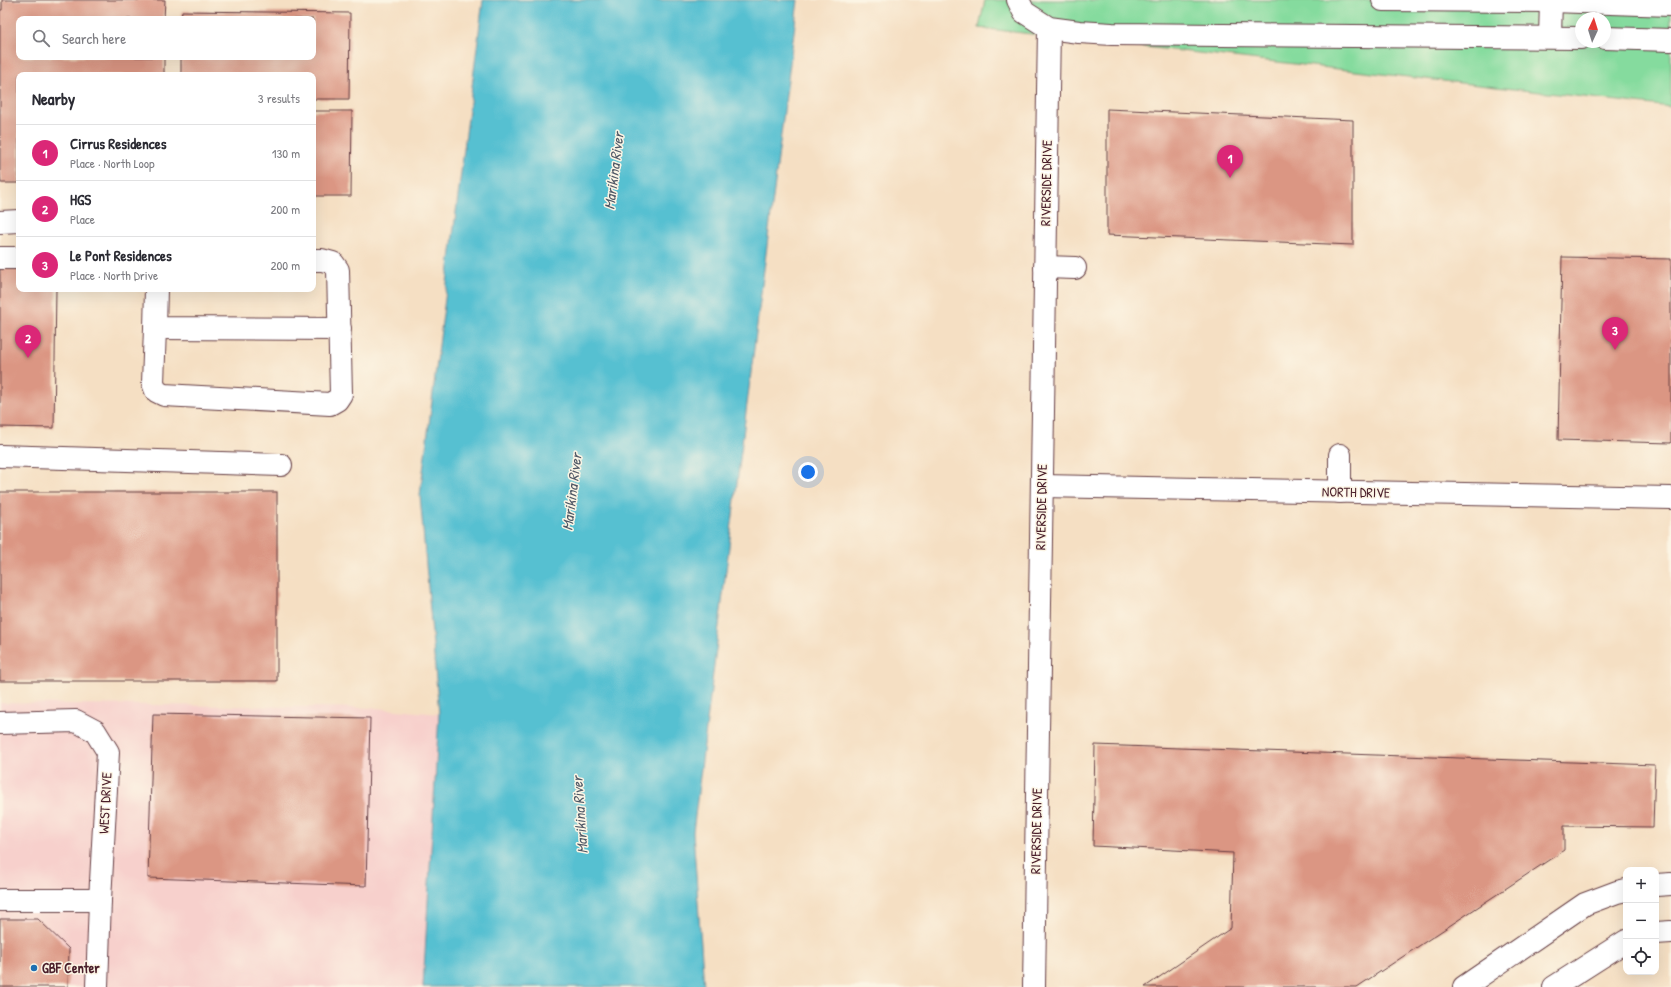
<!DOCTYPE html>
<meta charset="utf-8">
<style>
:root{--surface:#fff;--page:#f2f2f3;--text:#2b2b33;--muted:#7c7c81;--line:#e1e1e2;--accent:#db2777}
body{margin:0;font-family:"Patrick Hand",sans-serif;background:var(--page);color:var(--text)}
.controls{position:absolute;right:12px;bottom:12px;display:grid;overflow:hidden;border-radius:8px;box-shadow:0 4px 16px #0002}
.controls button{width:36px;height:36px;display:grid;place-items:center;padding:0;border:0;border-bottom:1px solid var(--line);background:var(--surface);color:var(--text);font:20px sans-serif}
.compass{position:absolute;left:1575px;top:12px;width:36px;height:36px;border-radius:50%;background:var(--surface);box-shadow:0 4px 16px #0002;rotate:4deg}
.you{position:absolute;left:808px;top:472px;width:14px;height:14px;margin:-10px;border:3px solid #fff;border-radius:50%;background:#1a73e8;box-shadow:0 0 0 6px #1a73e833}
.badge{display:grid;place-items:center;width:26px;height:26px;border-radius:50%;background:var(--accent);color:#fff;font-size:13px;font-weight:700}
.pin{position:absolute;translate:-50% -33px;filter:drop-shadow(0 1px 2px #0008)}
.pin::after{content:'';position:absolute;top:21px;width:14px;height:12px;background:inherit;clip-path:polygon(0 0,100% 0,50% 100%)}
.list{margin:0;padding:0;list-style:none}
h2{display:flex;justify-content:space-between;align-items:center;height:52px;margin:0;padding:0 16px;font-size:17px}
h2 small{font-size:13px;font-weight:400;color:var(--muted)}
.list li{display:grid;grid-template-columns:26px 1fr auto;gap:12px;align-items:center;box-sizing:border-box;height:56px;padding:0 16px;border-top:1px solid var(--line)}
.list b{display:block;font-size:15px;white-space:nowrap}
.list p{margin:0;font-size:13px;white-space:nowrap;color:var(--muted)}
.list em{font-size:13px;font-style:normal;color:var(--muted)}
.icon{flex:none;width:22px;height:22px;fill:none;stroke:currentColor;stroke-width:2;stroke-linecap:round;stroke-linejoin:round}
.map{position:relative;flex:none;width:1671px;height:987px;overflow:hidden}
.search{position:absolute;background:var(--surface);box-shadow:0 4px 16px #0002;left:16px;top:16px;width:300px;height:44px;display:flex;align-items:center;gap:10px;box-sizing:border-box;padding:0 14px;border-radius:8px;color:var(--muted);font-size:15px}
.panel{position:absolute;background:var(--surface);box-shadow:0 4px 16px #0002;left:16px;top:72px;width:300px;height:220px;border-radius:8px}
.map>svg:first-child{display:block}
.built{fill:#f7d0cc}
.green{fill:#85db9e;stroke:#687d64;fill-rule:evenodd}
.water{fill:#56c0d1;stroke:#50707e}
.building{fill:#db9683}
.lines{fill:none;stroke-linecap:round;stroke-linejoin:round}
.minor-casing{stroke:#643c42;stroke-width:24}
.minor{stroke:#fff;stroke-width:22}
.poi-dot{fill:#1f6fb2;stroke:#fcf5e5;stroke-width:1.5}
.labels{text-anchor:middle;stroke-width:3;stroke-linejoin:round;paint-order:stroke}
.street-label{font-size:14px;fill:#4a1f2b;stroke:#fcf5e5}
.poi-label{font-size:14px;font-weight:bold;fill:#4a1f2b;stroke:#fcf5e5;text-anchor:start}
.water-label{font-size:15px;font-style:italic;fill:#4e5765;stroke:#fcf5e5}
</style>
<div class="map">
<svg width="1671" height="987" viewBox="0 0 1671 987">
<rect width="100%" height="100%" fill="#fcf5e5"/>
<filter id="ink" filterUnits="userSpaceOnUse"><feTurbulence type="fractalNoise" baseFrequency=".025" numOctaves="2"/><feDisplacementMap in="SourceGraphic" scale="8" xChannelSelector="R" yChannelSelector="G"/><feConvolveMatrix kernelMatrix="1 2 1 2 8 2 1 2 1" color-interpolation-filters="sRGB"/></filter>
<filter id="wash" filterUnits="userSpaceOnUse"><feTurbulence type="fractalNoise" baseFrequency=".012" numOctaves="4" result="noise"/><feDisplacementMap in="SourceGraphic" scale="16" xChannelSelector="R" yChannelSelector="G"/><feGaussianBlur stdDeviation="0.9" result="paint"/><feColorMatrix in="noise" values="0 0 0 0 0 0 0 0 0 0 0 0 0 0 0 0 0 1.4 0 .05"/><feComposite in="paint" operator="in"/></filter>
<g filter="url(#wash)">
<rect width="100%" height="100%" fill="#f5dfc3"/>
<polygon class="built" points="0,703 376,708 439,714 423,987 0,987"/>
<path class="green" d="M985 0H1671V107L979 28ZM1581 18H1605V42H1581Z"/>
<polygon class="water" points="483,0 798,0 693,832 704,987 423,987 439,714 420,495"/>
<g id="blocks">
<g class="building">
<polygon points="2,0 165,0 164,19 19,19 19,57 164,57 164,75 19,75 19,183 1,183 0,172 0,10 2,10"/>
<polygon points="182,11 350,13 349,99 313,99 313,75 181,75 181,57 313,57 313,19 181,19"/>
<polygon points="1107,109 1353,120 1353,245 1107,235"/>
<polygon points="313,111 352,111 351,196 313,196"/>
<polygon points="1562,257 1671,259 1671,443 1558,440"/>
<polygon points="0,265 19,265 19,289 56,289 54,428 0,427"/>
<rect x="0" y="492" width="277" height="189"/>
<polygon points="153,714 370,718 366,886 148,878"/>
<polygon points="1095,745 1655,765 1653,827 1564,826 1564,850 1357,987 1145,987 1231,928 1233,853 1093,846"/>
<polygon points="0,919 38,919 69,949 68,987 0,987"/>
</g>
</g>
</g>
<g filter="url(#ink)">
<use href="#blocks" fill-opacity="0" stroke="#643c42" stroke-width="1"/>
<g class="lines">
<defs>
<g id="minor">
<polyline points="1018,0 1024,12 1049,28 1079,32 1112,34 1581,38"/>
<polyline points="1383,0 1551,1 1671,5"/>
<polyline points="1550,37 1551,0"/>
<polyline points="1605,38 1671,40"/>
<polyline points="0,222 19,221"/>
<polyline points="0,258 19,258"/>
<polyline points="1045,267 1075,268"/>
<polyline points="156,289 155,328 340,329"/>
<polyline points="155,328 153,383 156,391 164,395 330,404 337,400 341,394 338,270 333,263 322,260 313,260"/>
<polyline points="0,456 281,465"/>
<polyline points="1042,486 1671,498"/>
<polyline points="1340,492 1340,455"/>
<polyline points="0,723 76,721 95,731 108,752 100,900 97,987"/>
<polyline points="1656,885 1671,884"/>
<polyline points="0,900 100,900"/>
<polyline points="1656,933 1671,932"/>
<polyline points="1034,987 1049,28"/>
<polyline points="1464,987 1585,904 1617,892 1626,890"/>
<polyline points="1554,987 1626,941"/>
</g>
</defs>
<use href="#minor" class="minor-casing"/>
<use href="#minor" class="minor"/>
</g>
</g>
<circle class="poi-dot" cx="34" cy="968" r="4"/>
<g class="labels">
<g class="street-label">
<text transform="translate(1046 183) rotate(-89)" y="5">RIVERSIDE DRIVE</text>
<text transform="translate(1356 492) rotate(1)" y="5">NORTH DRIVE</text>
<text transform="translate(1041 507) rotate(-89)" y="5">RIVERSIDE DRIVE</text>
<text transform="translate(105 803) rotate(-87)" y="5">WEST DRIVE</text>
<text transform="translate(1036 831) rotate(-89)" y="5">RIVERSIDE DRIVE</text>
</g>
<g class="poi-label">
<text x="42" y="973">GBF Center</text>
</g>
<g class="water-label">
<text transform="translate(614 171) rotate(-83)" y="5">Marikina River</text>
<text transform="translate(572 492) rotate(-83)" y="5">Marikina River</text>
<text transform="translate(580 815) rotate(-94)" y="5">Marikina River</text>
</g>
</g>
</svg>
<div class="controls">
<button>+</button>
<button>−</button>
<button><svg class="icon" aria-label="locate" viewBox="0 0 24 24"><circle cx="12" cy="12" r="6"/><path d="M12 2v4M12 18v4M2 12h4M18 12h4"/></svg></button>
</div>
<svg class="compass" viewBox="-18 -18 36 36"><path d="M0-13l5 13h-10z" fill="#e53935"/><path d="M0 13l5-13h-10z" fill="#7c7c81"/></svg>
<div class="you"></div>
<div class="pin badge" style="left:1230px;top:178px">1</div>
<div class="pin badge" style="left:28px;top:358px">2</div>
<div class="pin badge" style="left:1615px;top:350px">3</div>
<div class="search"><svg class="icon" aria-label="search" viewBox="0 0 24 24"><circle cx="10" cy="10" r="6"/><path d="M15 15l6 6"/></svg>Search here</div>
<section class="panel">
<h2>Nearby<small>3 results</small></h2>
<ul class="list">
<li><span class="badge">1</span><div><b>Cirrus Residences</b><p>Place · North Loop</p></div><em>130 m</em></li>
<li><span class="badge">2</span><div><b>HGS</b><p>Place</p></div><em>200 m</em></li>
<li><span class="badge">3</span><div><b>Le Pont Residences</b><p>Place · North Drive</p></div><em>200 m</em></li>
</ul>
</section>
</div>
